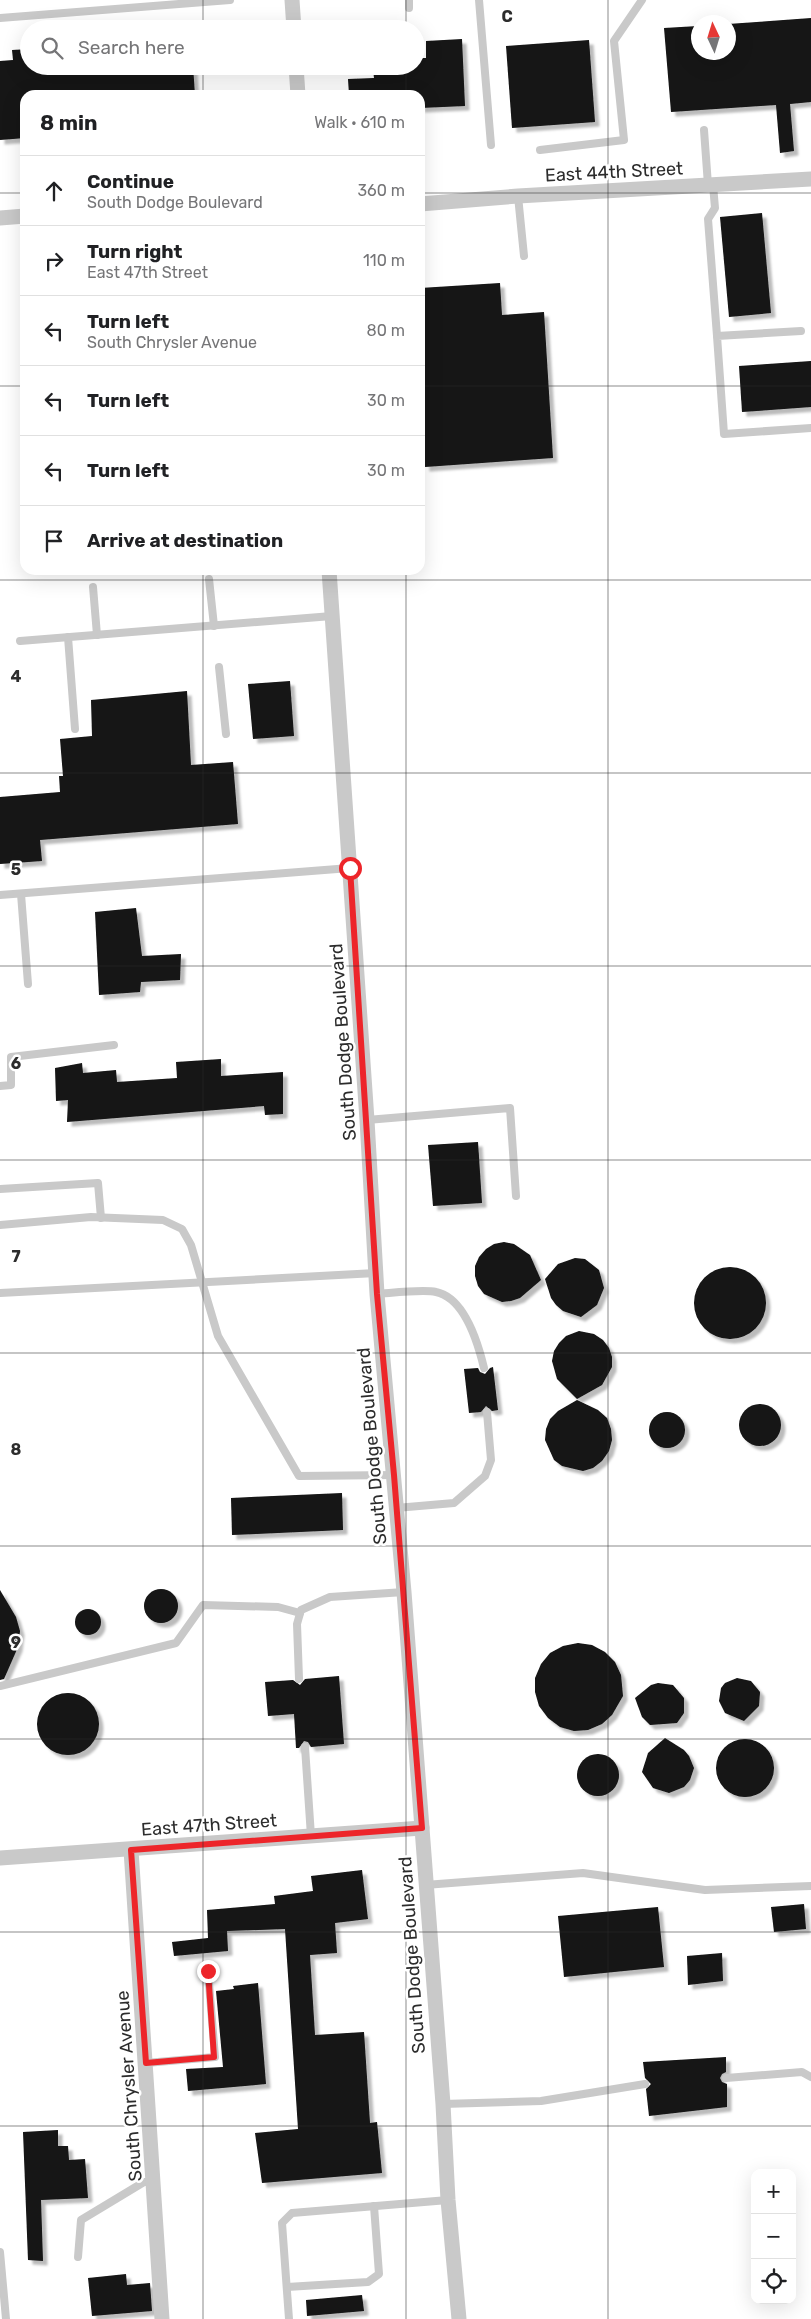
<!DOCTYPE html>
<meta charset="utf-8">
<style>
:root{--surface:#fff;--page:#f6f6f6;--text:#202124;--muted:#757577;--line:#e0e0e0}
body{margin:0;font-family:Rubik,sans-serif;background:var(--page);color:var(--text)}
.controls{position:absolute;right:15px;bottom:15px;display:grid;overflow:hidden;border-radius:10px;box-shadow:0 5px 20px #0002}
.controls button{width:45px;height:45px;display:grid;place-items:center;padding:0;border:0;border-bottom:1px solid var(--line);background:var(--surface);color:var(--text);font:25px sans-serif}
.compass{position:absolute;left:691px;top:15px;width:45px;height:45px;border-radius:50%;background:var(--surface);box-shadow:0 5px 20px #0002;rotate:356deg}
.stop{position:absolute;width:15px;height:15px;margin:-11px;border:4px solid #ed252a;border-radius:50%;background:#fff}
.stop.end{background:#ed252a;border-color:#fff;box-shadow:0 1px 5px #0008}
.list{margin:0;padding:0;list-style:none}
h2{display:flex;justify-content:space-between;align-items:center;height:65px;margin:0;padding:0 20px;font-size:21px}
h2 small{font-size:16px;font-weight:400;color:var(--muted)}
.list li{display:grid;grid-template-columns:32px 1fr auto;gap:15px;align-items:center;box-sizing:border-box;height:70px;padding:0 20px;border-top:1px solid var(--line)}
.list b{display:block;font-size:19px;white-space:nowrap}
.list p{margin:0;font-size:16px;white-space:nowrap;color:var(--muted)}
.list em{font-size:16px;font-style:normal;color:var(--muted)}
.icon{flex:none;width:28px;height:28px;fill:none;stroke:currentColor;stroke-width:2;stroke-linecap:round;stroke-linejoin:round}
.map{position:relative;flex:none;width:811px;height:2319px;overflow:hidden}
.search{position:absolute;background:var(--surface);box-shadow:0 5px 20px #0002;left:20px;top:20px;width:405px;height:55px;display:flex;align-items:center;gap:12px;box-sizing:border-box;padding:0 18px;border-radius:28px;color:var(--muted);font-size:19px}
.panel{position:absolute;background:var(--surface);box-shadow:0 5px 20px #0002;left:20px;top:90px;width:405px;height:485px;border-radius:15px}
.map>svg:first-child{display:block}
.building{fill:#131313;filter:url(#shadow)}
.lines{fill:none;stroke-linecap:round;stroke-linejoin:round}
.lane{stroke:#c9c9c9;stroke-width:8}
.street{stroke:#c9c9c9;stroke-width:15}
.route{stroke:#ed252a;stroke-width:6}
.grid{fill:none;stroke:#2c2c2c;stroke-width:1;stroke-opacity:0.55}
.labels{text-anchor:middle;stroke-width:5;stroke-linejoin:round;paint-order:stroke}
.street-label{font-size:18px;fill:#2c2c2c;stroke:#fff}
.grid-label{font-size:16px;text-anchor:middle;font-weight:bold;fill:#2c2c2c;stroke:#fff;stroke-width:5;stroke-linejoin:round;paint-order:stroke}
</style>
<div class="map">
<svg width="811" height="2319" viewBox="0 0 811 2319">
<defs>
<filter id="shadow"><feDropShadow dx="4.5" dy="4.5" stdDeviation="1" flood-color="#0004"/></filter>
</defs>
<rect width="100%" height="100%" fill="#fff"/>
<g class="building">
<polygon points="811,18 811,102 790,104 794,151 780,153 776,105 671,112 664,28 698,26 698,52 728,52 728,24"/>
<polygon points="462,39 465,106 420,108 420,95 349,95 348,79 374,78 373,70 416,66 416,58 426,58 426,41"/>
<polygon points="589,40 595,122 512,128 506,46"/>
<polygon points="29,49 29,66 193,66 195,95 25,95 25,138 0,140 0,61 13,60 12,50"/>
<polygon points="762,213 771,313 729,317 720,217"/>
<polygon points="500,283 502,315 544,312 553,458 425,467 420,395 420,288"/>
<polygon points="811,361 811,407 742,412 739,366"/>
<polygon points="290,681 294,736 253,739 248,684"/>
<polygon points="187,691 191,765 233,762 238,824 40,840 42,861 0,864 0,797 60,792 59,776 63,776 60,739 92,736 91,700"/>
<polygon points="136,908 142,956 181,954 180,980 141,982 140,992 99,995 95,912"/>
<polygon points="221,1059 221,1076 283,1072 283,1114 265,1115 264,1106 67,1122 68,1100 56,1101 55,1068 82,1063 83,1073 116,1070 117,1082 177,1078 176,1062"/>
<polygon points="478,1142 482,1203 433,1206 428,1145"/>
<polygon points="504,1242 514,1244 530,1255 541,1280 520,1298 511,1301 502,1302 484,1294 478,1286 475,1276 475,1266 479,1257 486,1249 494,1244"/>
<polygon points="575,1258 585,1259 599,1270 604,1288 597,1305 581,1317 563,1311 556,1305 551,1298 545,1279 558,1264"/>
<circle cx="730" cy="1303" r="36"/>
<polygon points="579,1331 594,1334 603,1340 609,1348 612,1357 612,1367 602,1385 577,1399 557,1379 552,1361 554,1351 559,1343 566,1336"/>
<polygon points="493,1367 498,1410 492,1411 486,1406 481,1412 469,1413 464,1369 478,1368 480,1372 485,1374 490,1368"/>
<polygon points="577,1400 598,1410 607,1418 611,1429 612,1440 609,1451 602,1461 593,1468 583,1471 562,1466 554,1460 545,1440 546,1429 550,1419 558,1411"/>
<circle cx="760" cy="1425" r="21"/>
<circle cx="667" cy="1430" r="18"/>
<polygon points="342,1493 343,1530 232,1535 231,1498"/>
<circle cx="161" cy="1606" r="17"/>
<polygon points="0,1590 16,1617 20,1631 18,1647 4,1679 0,1680"/>
<circle cx="88" cy="1622" r="13"/>
<polygon points="578,1643 592,1645 605,1652 615,1662 621,1675 623,1696 612,1715 602,1724 588,1730 574,1731 560,1727 548,1718 539,1706 535,1692 535,1678 541,1664 550,1653 563,1646"/>
<polygon points="339,1676 344,1744 311,1747 308,1742 304,1741 299,1748 296,1748 294,1714 268,1716 265,1682 293,1680 300,1685 305,1679"/>
<polygon points="737,1678 751,1681 760,1692 759,1706 744,1721 725,1713 719,1701 721,1688 725,1683"/>
<polygon points="658,1683 673,1685 684,1698 684,1713 677,1723 650,1725 642,1717 635,1698 651,1685"/>
<circle cx="68" cy="1724" r="31"/>
<polygon points="665,1738 684,1750 689,1756 694,1768 690,1780 684,1787 669,1793 653,1788 642,1772 648,1753"/>
<circle cx="745" cy="1768" r="29"/>
<circle cx="598" cy="1775" r="21"/>
<polygon points="362,1870 368,1919 335,1923 337,1953 310,1955 315,2035 364,2032 370,2123 377,2122 382,2173 262,2183 255,2133 298,2129 285,1929 227,1931 228,1951 174,1956 172,1942 208,1938 207,1910 275,1904 274,1896 313,1891 311,1876"/>
<polygon points="804,1904 806,1929 774,1932 771,1907"/>
<polygon points="658,1907 664,1967 564,1977 558,1916"/>
<polygon points="722,1953 723,1981 688,1985 687,1956"/>
<polygon points="258,1983 266,2084 188,2091 186,2069 223,2067 216,1991 234,1989 233,1986"/>
<polygon points="726,2057 726,2072 722,2074 720,2078 722,2082 727,2084 727,2107 649,2116 646,2089 651,2084 645,2078 643,2062"/>
<polygon points="58,2130 58,2146 68,2146 69,2160 85,2159 88,2198 41,2200 43,2261 28,2260 23,2132"/>
<polygon points="126,2274 127,2285 150,2283 152,2311 92,2316 88,2278"/>
<polygon points="362,2295 364,2311 307,2316 306,2300"/>
</g>
<g class="lines">
<g class="lane">
<polyline points="409,0 409,8"/>
<polyline points="479,0 491,145"/>
<polyline points="0,18 230,0"/>
<polyline points="704,130 708,185"/>
<polyline points="540,150 624,140 614,41 642,0"/>
<polyline points="713,185 715,208 708,219 717,336"/>
<polyline points="518,196 524,256"/>
<polyline points="801,331 717,336 724,434 811,428"/>
<polyline points="209,579 214,626"/>
<polyline points="93,587 97,635"/>
<polyline points="68,637 75,729"/>
<polyline points="20,641 332,616"/>
<polyline points="219,667 226,734"/>
<polyline points="21,894 28,984"/>
<polyline points="0,895 350,868"/>
<polyline points="0,1086 11,1085 11,1057 114,1045"/>
<polyline points="367,1120 510,1108 516,1196"/>
<polyline points="0,1189 98,1183 101,1218"/>
<polyline points="0,1225 91,1217 163,1220 182,1229 191,1245 218,1336 299,1476 394,1475"/>
<polyline points="0,1293 376,1273"/>
<path d="M377 1294C392 1293 423 1289 436 1292 465 1298 478 1343 484 1368"/>
<polyline points="396,1508 454,1503 485,1476 491,1460 487,1412"/>
<polyline points="299,1679 297,1624 301,1610 330,1597 404,1592"/>
<polyline points="0,1686 176,1643 203,1605 278,1607 300,1613"/>
<polyline points="305,1747 311,1836"/>
<polyline points="425,1885 583,1873 705,1890 811,1886"/>
<polyline points="146,2063 215,2057 208,1971"/>
<polyline points="726,2078 802,2072 811,2077"/>
<polyline points="443,2104 541,2101 645,2084"/>
<polyline points="0,2252 6,2319"/>
<polyline points="78,2257 81,2220 144,2182 154,2182"/>
<polyline points="287,2287 368,2282 379,2274 374,2206"/>
<polyline points="289,2319 282,2223 292,2213 448,2200"/>
</g>
<g class="street">
<polyline points="292,0 294,29"/>
<polyline points="296,66 298,95"/>
<polyline points="420,204 518,196 811,179"/>
<polyline points="0,218 25,216"/>
<polyline points="329,570 367,1120 377,1294 404,1592 443,2104 448,2200 459,2319"/>
<polyline points="131,1850 162,2319"/>
<polyline points="0,1858 422,1828"/>
</g>
</g>
<g class="lines">
<polyline class="route" points="208,1971 214,2057 146,2063 131,1850 422,1828 394,1475 377,1294 350,868"/>
</g>
<path class="grid" d="M203 0V29M406 0V29M608 0V2319M203 66V95M406 66V95M0 193H25M420 193H811M0 386H25M420 386H811M203 570V2319M406 570V2319M0 580H811M0 773H811M0 966H811M0 1160H811M0 1353H811M0 1546H811M0 1739H811M0 1932H811M0 2126H811"/>
<g class="labels">
<g class="street-label">
<text transform="translate(614 172) rotate(-3)" y="6">East 44th Street</text>
<text transform="translate(343 1042) rotate(-94)" y="6">South Dodge Boulevard</text>
<text transform="translate(372 1446) rotate(-95)" y="6">South Dodge Boulevard</text>
<text transform="translate(209 1825) rotate(-4)" y="6">East 47th Street</text>
<text transform="translate(412 1955) rotate(-94)" y="6">South Dodge Boulevard</text>
<text transform="translate(129 2086) rotate(-94)" y="6">South Chrysler Avenue</text>
</g>
</g>
<g class="grid-label">
<text x="507" y="22">C</text>
<text x="16" y="682">4</text>
<text x="16" y="875">5</text>
<text x="16" y="1069">6</text>
<text x="16" y="1262">7</text>
<text x="16" y="1455">8</text>
<text x="16" y="1648">9</text>
</g>
</svg>
<div class="controls">
<button>+</button>
<button>−</button>
<button><svg class="icon" aria-label="locate" viewBox="0 0 24 24"><circle cx="12" cy="12" r="6"/><path d="M12 2v4M12 18v4M2 12h4M18 12h4"/></svg></button>
</div>
<svg class="compass" viewBox="-18 -18 36 36"><path d="M0-13l5 13h-10z" fill="#e53935"/><path d="M0 13l5-13h-10z" fill="#757577"/></svg>
<div class="stop" style="left:350px;top:868px"></div>
<div class="stop end" style="left:208px;top:1971px"></div>
<div class="search"><svg class="icon" aria-label="search" viewBox="0 0 24 24"><circle cx="10" cy="10" r="6"/><path d="M15 15l6 6"/></svg>Search here</div>
<section class="panel">
<h2>8 min<small>Walk · 610 m</small></h2>
<ul class="list">
<li><svg class="icon" aria-label="ahead" viewBox="0 0 24 24"><path d="M12 20V5M6 11l6-6 6 6"/></svg><div><b>Continue</b><p>South Dodge Boulevard</p></div><em>360 m</em></li>
<li><svg class="icon" aria-label="right" viewBox="0 0 24 24"><path d="M7 20v-9h11M14 6l5 5-5 5"/></svg><div><b>Turn right</b><p>East 47th Street</p></div><em>110 m</em></li>
<li><svg class="icon" aria-label="left" viewBox="0 0 24 24"><path d="M17 20v-9H6M10 6l-5 5 5 5"/></svg><div><b>Turn left</b><p>South Chrysler Avenue</p></div><em>80 m</em></li>
<li><svg class="icon" aria-label="left" viewBox="0 0 24 24"><path d="M17 20v-9H6M10 6l-5 5 5 5"/></svg><div><b>Turn left</b></div><em>30 m</em></li>
<li><svg class="icon" aria-label="left" viewBox="0 0 24 24"><path d="M17 20v-9H6M10 6l-5 5 5 5"/></svg><div><b>Turn left</b></div><em>30 m</em></li>
<li><svg class="icon" aria-label="arrive" viewBox="0 0 24 24"><path d="M6 21V4h12l-3 4 3 4H6"/></svg><div><b>Arrive at destination</b></div></li>
</ul>
</section>
</div>
